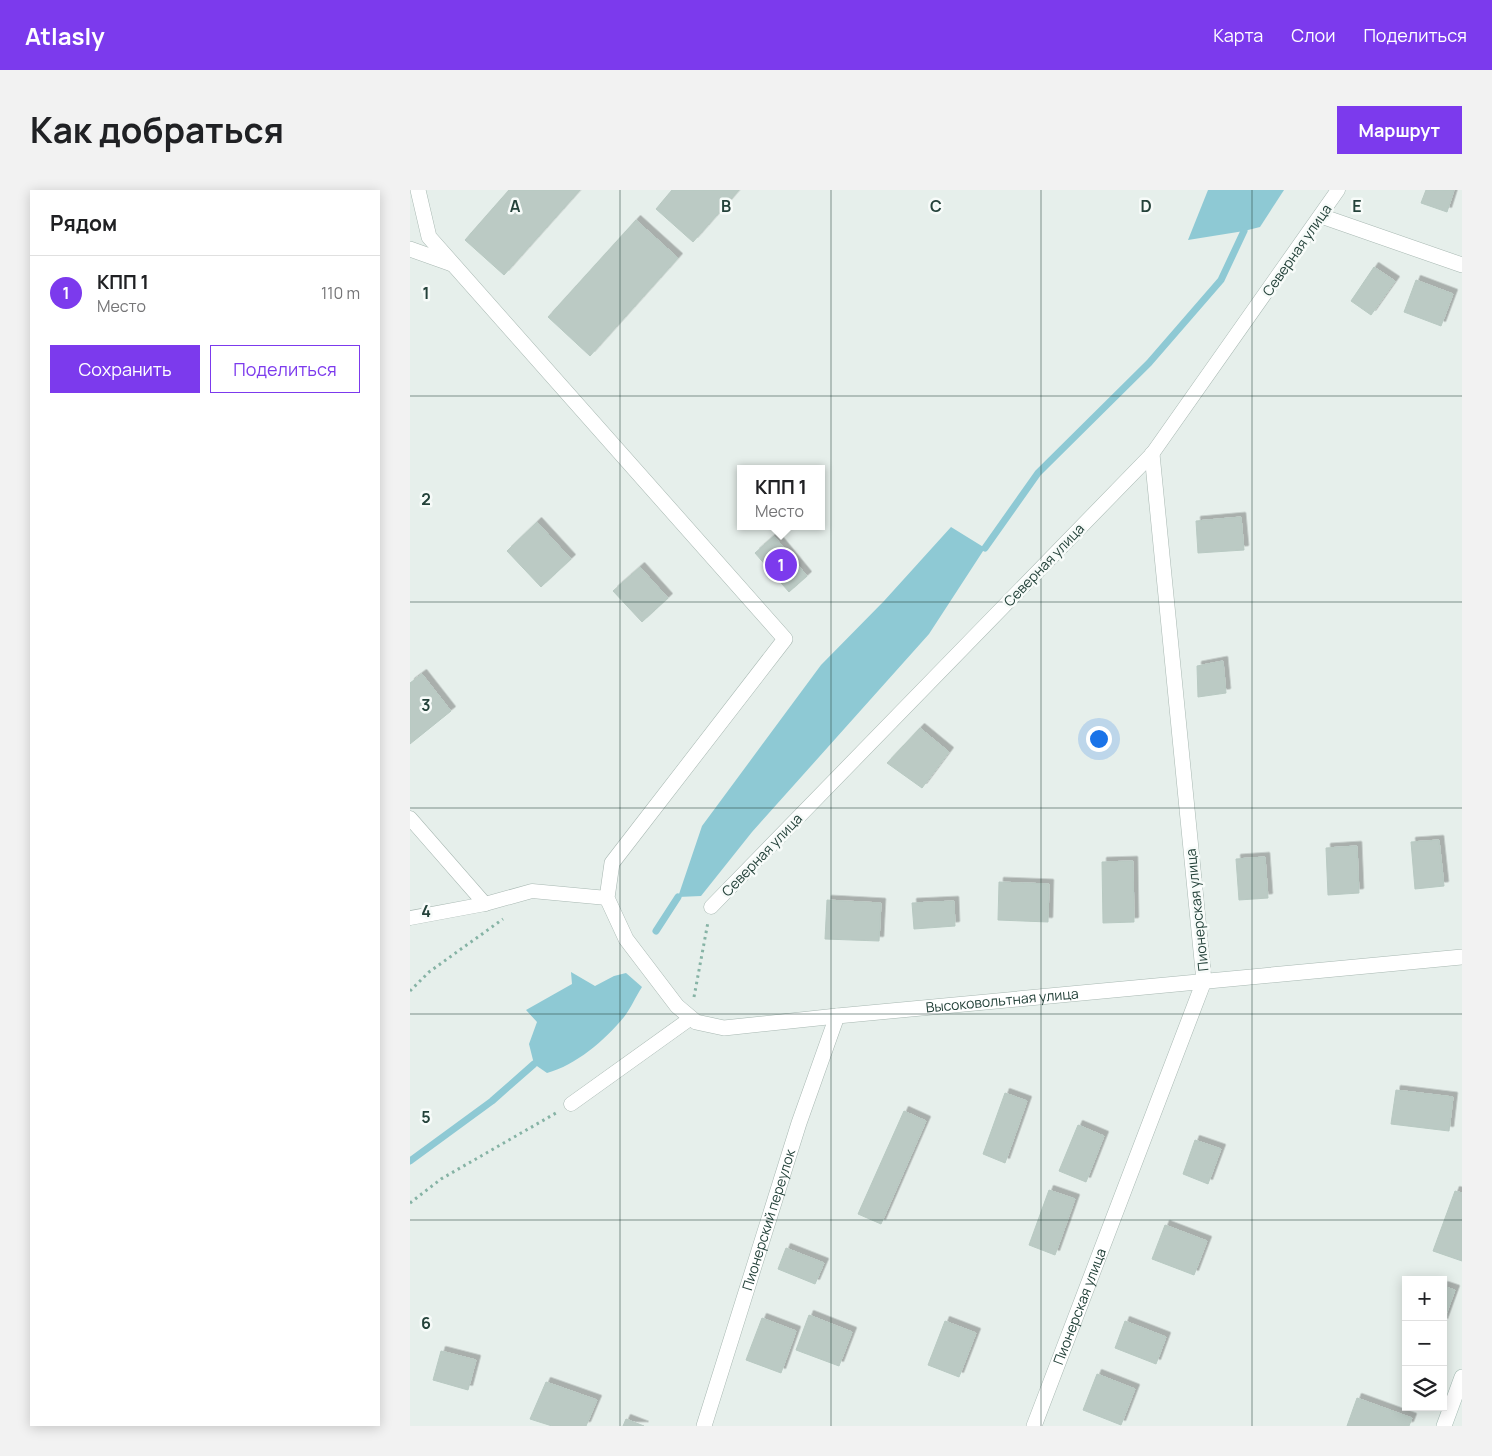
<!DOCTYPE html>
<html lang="ru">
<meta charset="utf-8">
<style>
:root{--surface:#fff;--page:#f2f2f2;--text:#202124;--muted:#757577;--line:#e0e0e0;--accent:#7c3aed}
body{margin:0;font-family:Manrope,sans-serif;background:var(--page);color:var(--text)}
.controls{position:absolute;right:15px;bottom:15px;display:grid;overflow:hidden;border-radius:0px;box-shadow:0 2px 12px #0003}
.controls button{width:45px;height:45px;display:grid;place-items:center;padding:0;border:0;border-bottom:1px solid var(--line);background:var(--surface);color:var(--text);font:25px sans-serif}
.you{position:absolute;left:688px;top:548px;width:18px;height:18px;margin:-12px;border:4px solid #fff;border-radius:50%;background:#1a73e8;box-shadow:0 0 0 8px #1a73e833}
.badge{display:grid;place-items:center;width:32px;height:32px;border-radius:50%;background:var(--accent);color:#fff;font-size:16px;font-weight:700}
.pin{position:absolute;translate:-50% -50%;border:2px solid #fff;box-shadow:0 1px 5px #0006}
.popup{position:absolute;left:327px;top:275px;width:88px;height:65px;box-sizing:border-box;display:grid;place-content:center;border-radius:0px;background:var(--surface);filter:drop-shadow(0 1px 4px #0005);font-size:16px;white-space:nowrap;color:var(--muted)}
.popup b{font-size:19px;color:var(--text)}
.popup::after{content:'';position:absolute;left:50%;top:100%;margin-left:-10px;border:10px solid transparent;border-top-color:var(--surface)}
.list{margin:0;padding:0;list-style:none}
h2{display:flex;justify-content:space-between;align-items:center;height:65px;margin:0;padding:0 20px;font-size:21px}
h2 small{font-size:16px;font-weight:400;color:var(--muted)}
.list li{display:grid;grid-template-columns:32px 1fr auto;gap:15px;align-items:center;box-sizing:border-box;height:75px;padding:0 20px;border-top:1px solid var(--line)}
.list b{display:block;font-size:19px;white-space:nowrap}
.list p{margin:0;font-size:16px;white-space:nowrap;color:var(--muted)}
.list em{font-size:16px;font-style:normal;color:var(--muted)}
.actions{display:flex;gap:10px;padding:15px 20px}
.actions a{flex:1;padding:11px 0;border:1px solid var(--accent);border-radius:0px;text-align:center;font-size:18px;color:var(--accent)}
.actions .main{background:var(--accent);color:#fff}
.icon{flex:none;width:28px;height:28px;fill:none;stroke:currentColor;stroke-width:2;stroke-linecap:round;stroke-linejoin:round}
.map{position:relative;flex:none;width:1052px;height:1236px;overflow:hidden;border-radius:0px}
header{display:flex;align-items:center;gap:30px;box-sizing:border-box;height:70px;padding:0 25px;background:var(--accent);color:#fff}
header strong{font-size:24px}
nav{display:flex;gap:28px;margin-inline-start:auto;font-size:18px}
.intro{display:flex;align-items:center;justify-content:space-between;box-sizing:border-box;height:120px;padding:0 30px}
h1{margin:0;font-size:35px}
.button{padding:12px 22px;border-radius:0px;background:var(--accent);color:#fff;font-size:18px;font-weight:700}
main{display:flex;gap:30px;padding:0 30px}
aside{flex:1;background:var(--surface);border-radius:0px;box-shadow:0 2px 12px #0003}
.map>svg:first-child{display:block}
.water{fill:#8ec9d4}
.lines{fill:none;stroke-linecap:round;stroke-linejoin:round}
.stream{stroke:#8ec9d4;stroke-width:7}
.building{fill:#bbcac4;stroke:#b8c9c2;filter:url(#shadow)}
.lane-casing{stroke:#a8b8b2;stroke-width:15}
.street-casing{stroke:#a8b8b2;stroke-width:16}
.secondary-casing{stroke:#a4bbb3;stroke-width:16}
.path{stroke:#86b3a5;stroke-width:3;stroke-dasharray:2.5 4;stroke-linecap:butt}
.lane{stroke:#fff;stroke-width:14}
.street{stroke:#fff;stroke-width:15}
.secondary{stroke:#fff;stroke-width:15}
.grid{fill:none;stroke:#24423a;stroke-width:1;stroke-opacity:0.55}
.labels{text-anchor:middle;stroke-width:5;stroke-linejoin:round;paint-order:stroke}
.street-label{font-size:14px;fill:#24423a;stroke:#f7fbf9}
.grid-label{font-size:16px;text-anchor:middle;font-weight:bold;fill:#24423a;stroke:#f7fbf9;stroke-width:5;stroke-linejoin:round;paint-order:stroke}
</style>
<header>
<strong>Atlasly</strong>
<nav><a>Карта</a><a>Слои</a><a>Поделиться</a></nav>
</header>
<div class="intro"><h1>Как добраться</h1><a class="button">Маршрут</a></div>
<main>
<aside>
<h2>Рядом<small></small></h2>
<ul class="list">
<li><span class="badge">1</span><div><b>КПП 1</b><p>Место</p></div><em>110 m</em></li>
</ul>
<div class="actions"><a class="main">Сохранить</a><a>Поделиться</a></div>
</aside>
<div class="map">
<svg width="1052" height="1236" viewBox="0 0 1052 1236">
<defs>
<filter id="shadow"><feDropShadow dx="4.5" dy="-4.5" stdDeviation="0" flood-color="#0004"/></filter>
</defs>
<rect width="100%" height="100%" fill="#e6efeb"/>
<g class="water">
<polygon points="798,0 874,0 850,37 834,41 778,50"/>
<polygon points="541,337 575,358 519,444 342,642 291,706 268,707 292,636 411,475 474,411"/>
<path d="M161 782 185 796 204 786 216 783 232 797C226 806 221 818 214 827 194 851 166 875 137 883L124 874 119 854 127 832 116 820 162 794Z"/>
</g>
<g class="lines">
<g class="stream">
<polyline points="575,358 628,283 739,173 811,90 834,41"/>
<polyline points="246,741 268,707"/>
<polyline points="0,971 82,911 124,874"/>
</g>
</g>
<g class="building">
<polygon points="99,0 170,0 94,85 55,50"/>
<polygon points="262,0 329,0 283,52 246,19"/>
<polygon points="1016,0 1044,0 1037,22 1011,13"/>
<polygon points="226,30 268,68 180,166 138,127"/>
<polygon points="964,77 985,91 961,125 941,111"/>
<polygon points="1006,90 1043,104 1031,136 994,122"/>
<polygon points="831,327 834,360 788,363 786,331"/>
<polygon points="127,332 161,369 131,397 97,361"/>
<polygon points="364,346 397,386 379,402 345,363"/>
<polygon points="230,377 258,408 232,432 203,401"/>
<polygon points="813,471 816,503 788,507 787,476"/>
<polygon points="12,484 41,521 0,554 0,493"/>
<polygon points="510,538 539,562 512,598 477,573"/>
<polygon points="1029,650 1034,696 1005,699 1001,652"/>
<polygon points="947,656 949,703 918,705 916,658"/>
<polygon points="855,667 858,708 829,710 826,669"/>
<polygon points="723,671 724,732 693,733 692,672"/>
<polygon points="589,692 639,694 638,732 588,730"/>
<polygon points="417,710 471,713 469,751 415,749"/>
<polygon points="544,711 545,736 504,739 502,713"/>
<polygon points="986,900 1043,907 1039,941 981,934"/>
<polygon points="595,903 617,911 595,973 573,964"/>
<polygon points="494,921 516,931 471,1034 448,1024"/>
<polygon points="668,935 694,946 676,992 649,981"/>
<polygon points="785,950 811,959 798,994 773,984"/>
<polygon points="639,1000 665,1009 645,1065 619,1055"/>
<polygon points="1045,1001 1052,1003 1052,1071 1023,1061"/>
<polygon points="755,1035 797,1051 784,1085 742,1069"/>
<polygon points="376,1058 414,1073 405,1094 368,1079"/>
<polygon points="1033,1096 1045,1100 1033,1133"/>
<polygon points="399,1125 442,1142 429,1176 386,1160"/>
<polygon points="352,1128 386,1141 371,1183 336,1170"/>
<polygon points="535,1131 566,1143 549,1187 518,1175"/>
<polygon points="715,1131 756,1147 746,1174 705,1158"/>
<polygon points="31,1161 66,1170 58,1200 23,1190"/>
<polygon points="687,1184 725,1199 711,1235 673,1220"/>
<polygon points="136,1192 187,1210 176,1236 142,1236 120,1229"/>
<polygon points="947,1208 1002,1228 999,1236 937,1236"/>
<polygon points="216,1229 234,1236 213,1236"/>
</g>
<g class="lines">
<defs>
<g id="lane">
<polyline points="0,628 75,714"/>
<polyline points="301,717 742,264 928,0"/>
<polyline points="0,728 75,714 122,701 197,708"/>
<polyline points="161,914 281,828"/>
</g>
<g id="street">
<path id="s1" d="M8 0 19 47 375 449 202 673 197 708 216 749 267 816 286 832 314 838 427 826 1052 767"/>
<polyline points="911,26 1052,75"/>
<polyline points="0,59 42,74"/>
<path id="s2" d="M294 1236 389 933 427 826"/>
<path id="s3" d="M624 1236 794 791 742 264"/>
</g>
<polyline id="secondary" points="1034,1236 1052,1187"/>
</defs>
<use href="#lane" class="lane-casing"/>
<use href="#street" class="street-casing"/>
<use href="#secondary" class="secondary-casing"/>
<g class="path">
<polyline points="0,801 19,782 93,729"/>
<polyline points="284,807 298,732"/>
<polyline points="0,1013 31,989 146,923"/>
</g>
<use href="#lane" class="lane"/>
<use href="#street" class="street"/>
<use href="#secondary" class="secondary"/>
</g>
<path class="grid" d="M210 0V1236M421 0V1236M631 0V1236M842 0V1236M0 206H1052M0 412H1052M0 618H1052M0 824H1052M0 1030H1052"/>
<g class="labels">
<g class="street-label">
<text transform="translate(887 60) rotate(-55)" y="5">Северная улица</text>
<text transform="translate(634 375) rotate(-46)" y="5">Северная улица</text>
<text transform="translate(352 665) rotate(-46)" y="5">Северная улица</text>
<text transform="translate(787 720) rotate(-96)" y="5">Пионерская улица</text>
<text dy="5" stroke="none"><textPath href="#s1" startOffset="1366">Высоковольтная улица</textPath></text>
<text dy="5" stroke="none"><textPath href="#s2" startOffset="216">Пионерский переулок</textPath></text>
<text dy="5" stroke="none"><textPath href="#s3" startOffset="128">Пионерская улица</textPath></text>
</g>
</g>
<g class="grid-label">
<text x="105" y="22">A</text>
<text x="316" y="22">B</text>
<text x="526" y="22">C</text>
<text x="736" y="22">D</text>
<text x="947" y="22">E</text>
<text x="16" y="109">1</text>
<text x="16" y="315">2</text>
<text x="16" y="521">3</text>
<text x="16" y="727">4</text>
<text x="16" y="933">5</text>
<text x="16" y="1139">6</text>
</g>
</svg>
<div class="controls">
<button>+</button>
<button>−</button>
<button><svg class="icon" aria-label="layers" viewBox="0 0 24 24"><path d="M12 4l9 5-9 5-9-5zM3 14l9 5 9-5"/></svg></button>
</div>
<div class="you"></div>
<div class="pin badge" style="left:371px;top:375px">1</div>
<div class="popup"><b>КПП 1</b>Место</div>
</div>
</main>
